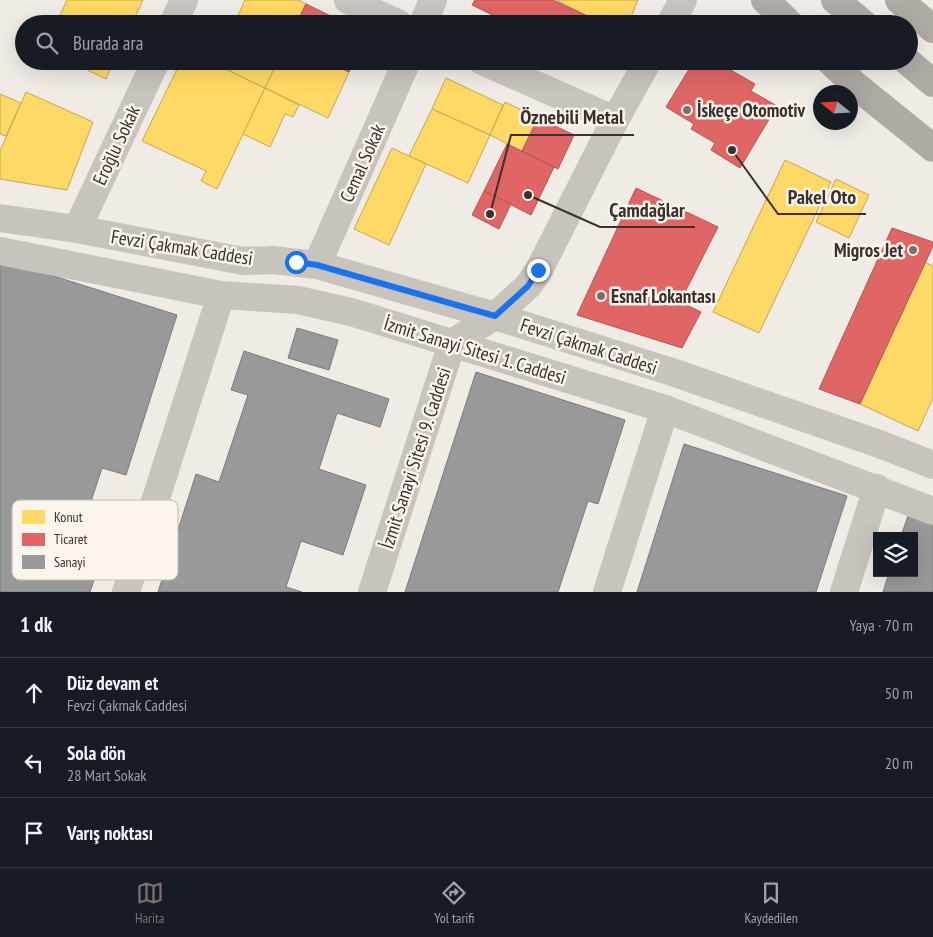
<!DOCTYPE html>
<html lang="tr">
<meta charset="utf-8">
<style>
:root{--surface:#171b24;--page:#20242c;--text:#f1f3f6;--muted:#9ea1a6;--line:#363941;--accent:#7a716c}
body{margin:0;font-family:"PT Sans Narrow",sans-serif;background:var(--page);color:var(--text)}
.controls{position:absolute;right:15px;bottom:15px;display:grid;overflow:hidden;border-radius:0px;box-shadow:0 5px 20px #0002}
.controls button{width:45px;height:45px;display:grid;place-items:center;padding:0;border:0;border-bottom:1px solid var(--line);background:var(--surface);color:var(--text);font:25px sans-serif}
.compass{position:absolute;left:813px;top:85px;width:45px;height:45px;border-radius:50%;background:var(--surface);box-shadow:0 5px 20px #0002;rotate:288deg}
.stop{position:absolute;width:15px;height:15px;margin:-11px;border:4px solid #1a73e8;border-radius:50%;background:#fff}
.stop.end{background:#1a73e8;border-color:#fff;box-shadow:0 1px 5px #0008}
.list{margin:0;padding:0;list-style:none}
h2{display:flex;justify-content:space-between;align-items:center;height:65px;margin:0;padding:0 20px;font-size:21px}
h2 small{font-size:16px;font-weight:400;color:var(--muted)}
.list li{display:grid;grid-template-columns:32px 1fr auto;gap:15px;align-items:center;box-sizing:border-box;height:70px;padding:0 20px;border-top:1px solid var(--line)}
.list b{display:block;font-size:19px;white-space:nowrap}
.list p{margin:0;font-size:16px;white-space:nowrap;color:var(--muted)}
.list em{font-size:16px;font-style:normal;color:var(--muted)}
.icon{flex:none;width:28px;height:28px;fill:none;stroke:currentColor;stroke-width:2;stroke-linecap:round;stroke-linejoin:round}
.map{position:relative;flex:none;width:933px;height:592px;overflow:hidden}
.search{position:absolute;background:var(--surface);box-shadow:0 5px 20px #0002;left:15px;right:15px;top:15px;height:55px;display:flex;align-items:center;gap:12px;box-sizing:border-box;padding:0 18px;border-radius:28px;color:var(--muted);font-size:19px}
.sheet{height:275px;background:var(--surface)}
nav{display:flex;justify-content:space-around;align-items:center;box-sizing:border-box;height:70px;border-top:1px solid var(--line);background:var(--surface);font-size:14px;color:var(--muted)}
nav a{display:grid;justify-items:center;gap:2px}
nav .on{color:var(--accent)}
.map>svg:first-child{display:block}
.homes{fill:#ffd966;stroke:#c4a654}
.shops{fill:#e06666;stroke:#ae5654}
.industry{fill:#999;stroke:#7d7a78}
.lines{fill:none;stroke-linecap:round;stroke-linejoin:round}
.minor{stroke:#c9c3be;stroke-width:28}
.highway{stroke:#afaaa4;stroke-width:28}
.route{stroke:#1a73e8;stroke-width:6}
.poi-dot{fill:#7a716c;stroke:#fbf5ee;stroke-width:2}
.labels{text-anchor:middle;stroke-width:5;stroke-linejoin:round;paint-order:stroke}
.poi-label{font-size:19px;font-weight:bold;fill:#3b302b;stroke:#fbf5ee;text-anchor:start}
.street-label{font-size:19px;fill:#3b302b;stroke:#fbf5ee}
.key{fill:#fbf5ee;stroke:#c1bab4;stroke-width:1}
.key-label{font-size:14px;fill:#3b302b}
.leader{fill:none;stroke:#3b302b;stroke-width:2}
.callout-dot{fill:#3b302b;stroke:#fbf5ee;stroke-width:2}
.callout-label{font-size:20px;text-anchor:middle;font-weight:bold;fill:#3b302b;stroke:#fbf5ee;stroke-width:5;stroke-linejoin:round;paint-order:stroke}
</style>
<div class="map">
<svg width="933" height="592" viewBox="0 0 933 592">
<rect width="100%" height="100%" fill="#f0ebe5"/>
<g class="homes">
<polygon points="67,0 143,0 132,24 56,24"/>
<polygon points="245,0 298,0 306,4 296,24 249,24 237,18"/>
<polygon points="556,0 638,0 628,24 604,24"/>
<polygon points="69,61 114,61 106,79"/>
<polygon points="181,61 209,61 265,88 217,189 201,181 206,171 142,141"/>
<polygon points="234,61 278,61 265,88 230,71"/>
<polygon points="278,61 327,61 349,72 328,118 265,88"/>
<polygon points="446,78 503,105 490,135 432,109"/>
<polygon points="265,88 299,105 293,117 285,114 270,147 243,134"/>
<polygon points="26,92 93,122 67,190 0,179 0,151"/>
<polygon points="0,94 21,103 6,136 0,134"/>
<polygon points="505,102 538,118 522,151 490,135"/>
<polygon points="432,109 490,135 468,183 409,156"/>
<polygon points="392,148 426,164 389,245 354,229"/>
<polygon points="785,160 831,182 759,333 713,312"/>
<polygon points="836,179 869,195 849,238 816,222"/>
<polygon points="924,262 933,266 933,398 918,431 860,404"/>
</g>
<g class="shops">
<polygon points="475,0 553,0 604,24 511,24 472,5"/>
<polygon points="306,4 347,24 296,24"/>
<polygon points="327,61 354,61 349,72"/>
<polygon points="591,61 611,61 608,69"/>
<polygon points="694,61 733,61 729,69 755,84 751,91 777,106 740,168 711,150 715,143 691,129 694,124 666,107"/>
<polygon points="538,118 574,135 558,169 522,151"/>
<polygon points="507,144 554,167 531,215 484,191"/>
<polygon points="636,188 718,227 680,302 701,312 682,348 577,315"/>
<polygon points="484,191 511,204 499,229 472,215"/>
<polygon points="892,228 933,242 933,246 860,404 819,389"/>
</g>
<g class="industry">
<polygon points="0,259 177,315 126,475 102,468 80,535 106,543 90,592 0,592"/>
<polygon points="297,328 338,340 329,370 288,358"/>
<polygon points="244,351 389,399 380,427 337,413 319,469 366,485 343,555 301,541 286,587 302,592 158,592 196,474 219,482 248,395 231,390"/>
<polygon points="476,372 625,420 598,504 588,501 558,592 405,592"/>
<polygon points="684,444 847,496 816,592 637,592"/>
<polygon points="909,513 933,521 933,592 883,592 889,573 914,573 914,536 901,536"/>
</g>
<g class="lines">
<g class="minor">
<polyline points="348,0 399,24"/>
<polyline points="173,24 184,0"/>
<polyline points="423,24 433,0"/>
<polyline points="670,24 683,0"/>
<polyline points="482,61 615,120"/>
<polyline points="0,218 77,229 243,261 273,260 317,265 495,316 672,372 882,445 933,465"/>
<polyline points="77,229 156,61"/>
<polyline points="0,251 221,295 298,300 351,312 665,409 933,511"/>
<polyline points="317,265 407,61"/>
<polyline points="126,592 221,295"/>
<polyline points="372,592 452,343 495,316 528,286 539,270 615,120 648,61"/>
<polyline points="607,592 665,409"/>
<polyline points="844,592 877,488"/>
</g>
<g class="highway">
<polyline points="765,0 790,24"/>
<polyline points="835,0 864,24"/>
<polyline points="899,0 933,29"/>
<polyline points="830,61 855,85 933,148"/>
<polyline points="907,61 933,83"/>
</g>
</g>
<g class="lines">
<polyline class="route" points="296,262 317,265 495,316 528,286 538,270"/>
</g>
<g class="poi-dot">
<circle cx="687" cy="110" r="5"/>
<circle cx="913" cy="250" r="5"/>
<circle cx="601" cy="296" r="5"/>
</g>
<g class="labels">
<g class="poi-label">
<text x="697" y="117">İskeçe Otomotiv</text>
<text x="903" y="257" text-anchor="end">Migros Jet</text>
<text x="611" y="303">Esnaf Lokantası</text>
</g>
<g class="street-label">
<text transform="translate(116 145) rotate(-65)" y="7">Eroğlu Sokak</text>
<text transform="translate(362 163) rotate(-66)" y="7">Cemal Sokak</text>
<text transform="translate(182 247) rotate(9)" y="7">Fevzi Çakmak Caddesi</text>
<text transform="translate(589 346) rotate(18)" y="7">Fevzi Çakmak Caddesi</text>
<text transform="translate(475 350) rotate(17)" y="7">İzmit Sanayi Sitesi 1. Caddesi</text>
<text transform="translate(415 458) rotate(-72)" y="7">İzmit Sanayi Sitesi 9. Caddesi</text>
</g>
</g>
<rect x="12" y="500" width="166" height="80" rx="8" class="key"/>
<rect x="22" y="510" width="23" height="14" fill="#ffd966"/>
<rect x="22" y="533" width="23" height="13" fill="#e06666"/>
<rect x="22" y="555" width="23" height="14" fill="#999"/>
<g class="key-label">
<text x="54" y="522">Konut</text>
<text x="54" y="544">Ticaret</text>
<text x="54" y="567">Sanayi</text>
</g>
<path class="leader" d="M490 214L511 135H634M732 150L778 214H866M528 195L600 227H695"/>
<g class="callout-dot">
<circle cx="490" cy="214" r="5"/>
<circle cx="732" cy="150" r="5"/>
<circle cx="528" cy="195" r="5"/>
</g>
<g class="callout-label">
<text x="572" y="124">Öznebili Metal</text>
<text x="822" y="204">Pakel Oto</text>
<text x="647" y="217">Çamdağlar</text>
</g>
</svg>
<div class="controls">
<button><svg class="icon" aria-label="layers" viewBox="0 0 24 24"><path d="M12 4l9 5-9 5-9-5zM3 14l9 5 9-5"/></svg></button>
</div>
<svg class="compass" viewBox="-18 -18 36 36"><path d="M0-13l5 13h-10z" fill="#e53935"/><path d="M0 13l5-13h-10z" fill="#9ea1a6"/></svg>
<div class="stop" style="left:296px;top:262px"></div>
<div class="stop end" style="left:538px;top:270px"></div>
<div class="search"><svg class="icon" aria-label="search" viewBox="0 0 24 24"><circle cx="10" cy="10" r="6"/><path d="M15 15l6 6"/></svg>Burada ara</div>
</div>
<section class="sheet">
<h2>1 dk<small>Yaya · 70 m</small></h2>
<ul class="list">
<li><svg class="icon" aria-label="ahead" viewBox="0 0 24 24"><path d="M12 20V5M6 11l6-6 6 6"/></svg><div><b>Düz devam et</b><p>Fevzi Çakmak Caddesi</p></div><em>50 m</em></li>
<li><svg class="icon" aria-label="left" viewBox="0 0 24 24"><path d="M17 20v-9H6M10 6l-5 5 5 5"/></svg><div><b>Sola dön</b><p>28 Mart Sokak</p></div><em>20 m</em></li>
<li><svg class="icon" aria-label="arrive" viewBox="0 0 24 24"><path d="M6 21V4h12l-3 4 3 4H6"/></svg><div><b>Varış noktası</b></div></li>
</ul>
</section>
<nav>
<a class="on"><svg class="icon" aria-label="map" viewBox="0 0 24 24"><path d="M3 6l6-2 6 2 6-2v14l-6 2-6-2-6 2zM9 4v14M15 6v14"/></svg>Harita</a>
<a><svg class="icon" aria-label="directions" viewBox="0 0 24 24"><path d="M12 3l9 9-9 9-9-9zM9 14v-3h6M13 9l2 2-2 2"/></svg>Yol tarifi</a>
<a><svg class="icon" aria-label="saved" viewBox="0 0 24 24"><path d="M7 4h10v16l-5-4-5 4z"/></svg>Kaydedilen</a>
</nav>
